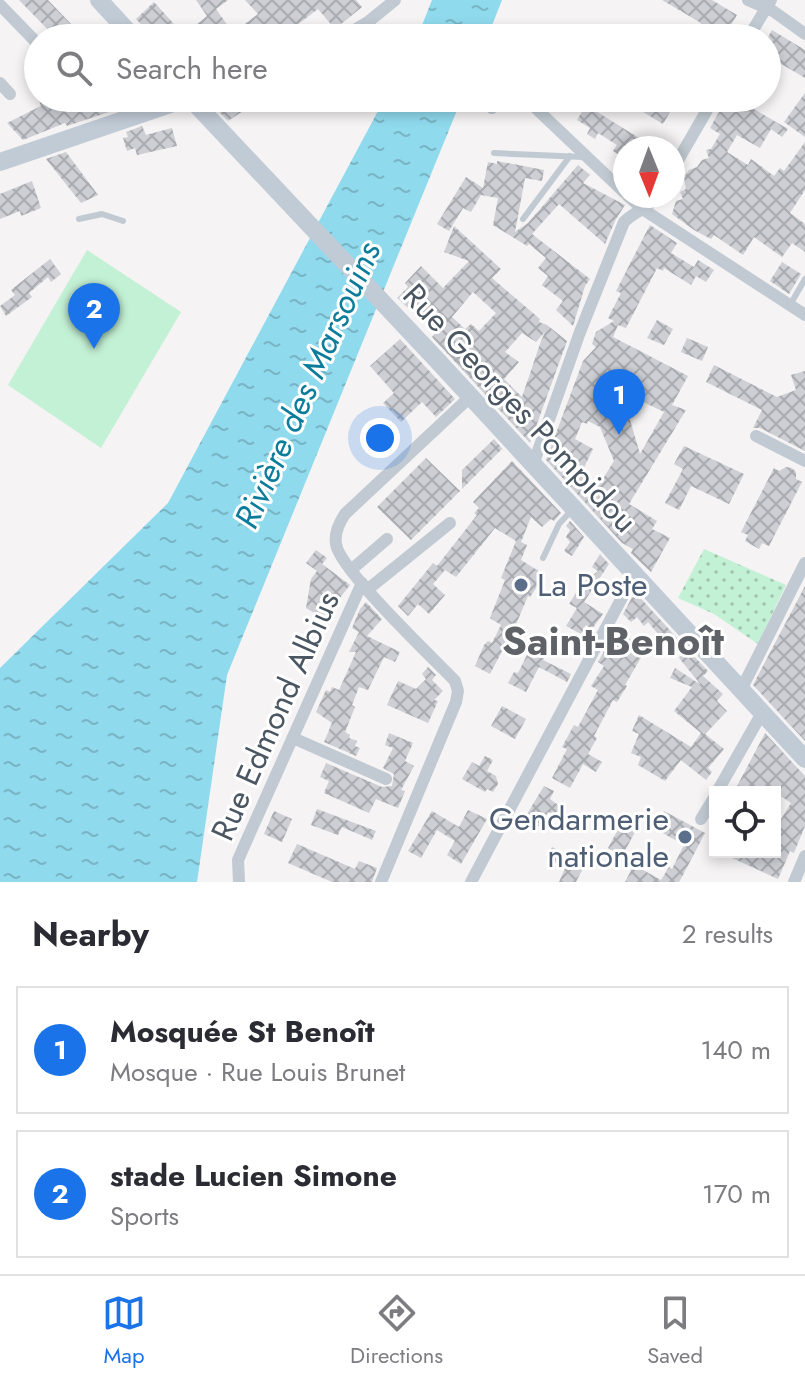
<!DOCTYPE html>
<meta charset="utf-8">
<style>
:root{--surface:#fff;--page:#f7f7f7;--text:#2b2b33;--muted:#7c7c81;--line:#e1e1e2;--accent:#1a73e8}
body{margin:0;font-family:Jost,sans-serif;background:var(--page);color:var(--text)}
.controls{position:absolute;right:24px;bottom:24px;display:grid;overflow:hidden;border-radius:0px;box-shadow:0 4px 12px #0003}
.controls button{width:72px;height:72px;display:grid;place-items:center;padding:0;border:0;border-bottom:2px solid var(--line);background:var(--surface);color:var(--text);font:40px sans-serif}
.compass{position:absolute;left:613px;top:136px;width:72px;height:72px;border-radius:50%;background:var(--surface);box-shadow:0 4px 12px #0003;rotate:179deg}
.you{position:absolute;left:380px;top:438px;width:28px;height:28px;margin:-20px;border:6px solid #fff;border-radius:50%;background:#1a73e8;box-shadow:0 0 0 12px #1a73e833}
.badge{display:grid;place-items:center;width:52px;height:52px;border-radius:50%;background:var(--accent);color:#fff;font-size:26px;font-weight:700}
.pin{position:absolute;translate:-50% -66px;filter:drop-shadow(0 2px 4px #0008)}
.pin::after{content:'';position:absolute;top:42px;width:28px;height:24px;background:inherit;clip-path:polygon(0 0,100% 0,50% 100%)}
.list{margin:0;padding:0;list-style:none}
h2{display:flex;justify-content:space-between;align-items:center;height:104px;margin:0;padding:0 32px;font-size:34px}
h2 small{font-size:26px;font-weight:400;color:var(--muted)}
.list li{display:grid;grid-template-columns:52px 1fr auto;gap:24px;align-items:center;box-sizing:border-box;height:128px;margin:0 16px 16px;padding:0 16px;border:2px solid var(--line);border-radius:0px}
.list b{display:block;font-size:30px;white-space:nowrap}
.list p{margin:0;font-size:26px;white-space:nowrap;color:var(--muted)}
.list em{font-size:26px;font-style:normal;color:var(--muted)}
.icon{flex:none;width:44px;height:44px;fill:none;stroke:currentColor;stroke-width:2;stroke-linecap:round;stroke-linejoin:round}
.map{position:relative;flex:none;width:805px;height:882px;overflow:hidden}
.search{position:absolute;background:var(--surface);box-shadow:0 4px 12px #0003;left:24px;right:24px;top:24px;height:88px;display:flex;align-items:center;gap:20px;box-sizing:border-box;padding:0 28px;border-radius:44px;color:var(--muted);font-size:30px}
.sheet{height:392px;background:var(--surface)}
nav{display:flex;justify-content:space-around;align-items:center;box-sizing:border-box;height:112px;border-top:2px solid var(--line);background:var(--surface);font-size:22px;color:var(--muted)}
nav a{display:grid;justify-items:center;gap:4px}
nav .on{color:var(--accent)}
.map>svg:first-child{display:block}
.grass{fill:url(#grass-dots)}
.garden{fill:#c3f1d5}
.water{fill:url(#water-ripples)}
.building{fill:url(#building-cross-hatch);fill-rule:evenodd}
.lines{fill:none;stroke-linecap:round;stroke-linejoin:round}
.lane{stroke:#c1cad2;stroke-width:6}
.street{stroke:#c1cad2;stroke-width:12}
.secondary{stroke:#c1cbd6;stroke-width:18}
.service-dot{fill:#5c6f8a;stroke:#fff;stroke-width:3}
.labels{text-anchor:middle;stroke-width:6;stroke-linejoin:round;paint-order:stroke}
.street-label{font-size:32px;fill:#4a5661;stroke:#fff}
.service-label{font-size:32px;fill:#4e5e75;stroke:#fff;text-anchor:start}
.water-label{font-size:34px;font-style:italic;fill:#0c7c9b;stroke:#fff}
.district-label{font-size:40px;font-weight:bold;fill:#5f6368;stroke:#fff}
</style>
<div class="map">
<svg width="805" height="882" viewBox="0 0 805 882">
<defs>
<pattern id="grass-dots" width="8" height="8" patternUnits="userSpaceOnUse" patternTransform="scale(2)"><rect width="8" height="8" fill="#c3f1d5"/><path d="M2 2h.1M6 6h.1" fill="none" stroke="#a0c6b0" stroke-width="1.8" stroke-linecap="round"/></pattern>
<pattern id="water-ripples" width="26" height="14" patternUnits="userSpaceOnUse" patternTransform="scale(2)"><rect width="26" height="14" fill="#90daee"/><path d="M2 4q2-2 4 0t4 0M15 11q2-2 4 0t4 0" fill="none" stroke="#78b4c4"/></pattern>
<pattern id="building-cross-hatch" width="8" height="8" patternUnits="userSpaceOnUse" patternTransform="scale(2)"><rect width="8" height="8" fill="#cdcfd5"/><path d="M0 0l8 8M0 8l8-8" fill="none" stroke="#a8abb0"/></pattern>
</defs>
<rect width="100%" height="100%" fill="#f5f3f3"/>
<polygon class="grass" points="704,549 786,585 758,644 714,614 678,598"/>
<polygon class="garden" points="87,250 181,312 101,448 8,385"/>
<g class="water">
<polygon points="432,0 502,0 487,38 417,38"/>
<polygon points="385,98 462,98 227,675 197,882 0,882 0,668 168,503"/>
</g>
<g class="building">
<polygon points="19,0 48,0 74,27 72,29 77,34 72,38 56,38"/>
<polygon points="196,0 228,0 216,9 233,33 258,14 245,0 356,0 362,7 335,29 318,9 280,38 220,38 212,30 201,38 154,38 136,19 154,2 184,35 207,16"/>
<polygon points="662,0 712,0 737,15 723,38 693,38 701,23"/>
<polygon points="772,30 805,50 805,78 778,62 767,82 767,39"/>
<polygon points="805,93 805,137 784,122"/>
<polygon points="38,98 151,98 67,126 65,123 23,140 7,123 41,106"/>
<polygon points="206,98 235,98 243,111 228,121"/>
<polygon points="620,98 663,98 674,105 663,124"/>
<polygon points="727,98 758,98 752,108 788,129 782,137 771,129 760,148 737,135 727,152 748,165 751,159 774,176 780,168 784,171 805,142 805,190 790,213 805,224 805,252 792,243 782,257 754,237 743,255 714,235 711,239 694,230 672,214 676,201 683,199 680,192 686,189 684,177 689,170 697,167 702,160 709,158 706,150 711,149 720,134 710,128"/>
<polygon points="586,105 655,148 625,148 621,156 613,151 617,145 598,133 595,139 587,134 590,128 577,120"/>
<polygon points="142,126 146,135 172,128 177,146 137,155 135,148 127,151 123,138 128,137 126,132"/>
<polygon points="66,152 98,195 81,203 46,159"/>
<polygon points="497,161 544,170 542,181 525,178 515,232 528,223 578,165 590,175 583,183 625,205 616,219 605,244 559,204 532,234 590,279 585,286 573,326 556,310 563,301 542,285 548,276 538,268 546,258 529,244 527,246 493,225 498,198 481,195 471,212 463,208 449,231 437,224 466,177 483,188 488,162 497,164"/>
<polygon points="32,181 41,208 21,216 20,211 0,219 0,194"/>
<path d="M650 225 677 243 671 253 694 267 698 260 714 270 706 282 696 276 691 285 664 268 663 271 657 268 626 328 618 325 613 337 688 376 672 405 686 410 629 504 657 521 652 529 670 538 651 572 631 553 633 549 622 543 546 460 583 361 596 347 592 344 596 332 614 321 608 318 621 293 616 291ZM614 377 637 387 633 397 664 412 640 454 630 420 632 414 602 401ZM588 421 600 427 614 461 599 485 580 476 593 449 575 439 582 422 587 424Z"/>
<path d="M454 226 501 269 492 278 540 319 539 322 547 325 567 341 530 443 432 337 436 333 397 298 408 287 405 283 421 266 443 288 469 261 444 252ZM473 292 496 313 479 331 471 324 465 329 452 317ZM545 332 541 341 522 397 504 379 519 362 505 352 522 333 536 342Z"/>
<polygon points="50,259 61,274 51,282 48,277 29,293 32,297 6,316 0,306 15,295 11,290"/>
<polygon points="782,262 801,274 789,294 770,281"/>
<polygon points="657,320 673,329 664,345 647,338"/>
<polygon points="687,338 708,347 702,361 681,352"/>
<polygon points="400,339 455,399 436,417 422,402 401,422 383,403 394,393 370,366"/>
<polygon points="714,365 777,397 796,390 791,375 805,371 805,451 760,428 753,428 762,410 706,382"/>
<polygon points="494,439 505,452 502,449 462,489 462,470"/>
<polygon points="684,446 744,474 729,504 691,486 679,510 665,503 683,469 674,464"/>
<polygon points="426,458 460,491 411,540 377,507"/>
<polygon points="512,461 561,513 554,521 551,519 542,527 531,517 521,542 527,545 521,560 545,575 530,597 528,596 514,629 523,633 518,643 509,638 490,674 475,666 484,645 488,641 492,643 501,625 490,618 505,580 501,578 516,541 495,528 456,577 445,570 433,584 445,595 429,614 418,604 408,616 398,606 433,563 437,566 477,515 474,513 479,508 473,502"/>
<polygon points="786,467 792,468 796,472 796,479 802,482 769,546 762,543 759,549 745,541 748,535 741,532 774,468 779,471"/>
<polygon points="570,521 584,537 572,556 564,551 570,542 566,537 570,530 566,526"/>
<polygon points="316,550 327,558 322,564 350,585 339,599 335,596 323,618 306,608 311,579 317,571 306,563"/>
<polygon points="600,554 609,564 584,602 603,614 592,629 586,625 581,634 566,626 577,608 569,604 581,585 598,571 592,567"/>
<polygon points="805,586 805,741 753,685"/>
<polygon points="635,592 678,639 669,647 648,622 644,626 637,617 631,622 623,614"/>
<polygon points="366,602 382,619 367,636 400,652 395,662 384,657 368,690 359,687 352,705 355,707 345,732 350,735 349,738 357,741 355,746 360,748 356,756 324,742 332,723 316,712 326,690 330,692 332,687 339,690 356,652 349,652 359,632 352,628 360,609"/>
<polygon points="616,629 646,649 625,685 627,686 617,702 613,700 594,736 597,738 588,754 602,762 596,772 583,764 570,788 552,778 567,749 562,747 574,725 578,727 598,690 591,686 604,666 598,662"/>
<polygon points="684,646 708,671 703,676 723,694 717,701 727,711 705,734 724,749 708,768 712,772 706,780 681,760 665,781 638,765 641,757 631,753 639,734 632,731 639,715 691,747 701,733 674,711 692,687 670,678 675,668 701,685 679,658"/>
<polygon points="530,649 545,656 543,660 571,674 567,682 539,667 526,692 508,683 514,672 518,673"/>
<polygon points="428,667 436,675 432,680 443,691 434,700 438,701 428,723 387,705 398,681 416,689 426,679 422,674"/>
<polygon points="502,706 526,719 515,739 491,726"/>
<polygon points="389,733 413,743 405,761 414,766 401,790 405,791 398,808 376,799 369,813 324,793 329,781 320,777 326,763 382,787 392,786 394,774 383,768 393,748 385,745"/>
<polygon points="765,733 805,776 805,826 794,853 790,851 778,879 719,852 775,852 775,829 791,803 766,786 763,789 759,786 754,792 734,792"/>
<polygon points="485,756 493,760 487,771 496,776 498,784 493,792 487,789 485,792 462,779 472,762 479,766"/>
<polygon points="544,786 554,791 550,799 562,808 557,817 548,812 540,827 524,819"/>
<polygon points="317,809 376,831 372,840 342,827 338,835 311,825"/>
<polygon points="468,810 487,819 461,864 447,855 455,841 437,830 421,858 408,851 432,811 459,827"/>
<polygon points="274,811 292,819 282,842 264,834"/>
<polygon points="664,811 705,833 683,875 679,882 625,882 634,865 661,880 669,867 672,869 684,845 659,831 661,827 656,825"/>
<polygon points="621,824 635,832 622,856 608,848"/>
<polygon points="297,844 355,869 359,861 377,868 372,882 332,882 288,863"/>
<polygon points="552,847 569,856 571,852 587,860 576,882 559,882 565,868 546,858"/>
</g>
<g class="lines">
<g class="lane">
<polyline points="624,34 631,38"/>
<polyline points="494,153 583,157"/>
<polyline points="79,219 102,214 123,221"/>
<polyline points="523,219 570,156"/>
<polyline points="790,305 805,279"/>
<polyline points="543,558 559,524 572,510"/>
</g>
<g class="street">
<polyline points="748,0 773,11 805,34"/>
<polyline points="0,5 38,44"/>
<polyline points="341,38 368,22 395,0"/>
<polyline points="748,38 771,0"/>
<polyline points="0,83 10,94"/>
<polyline points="525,98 625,193"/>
<polyline points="492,108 498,98"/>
<polyline points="673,169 714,98"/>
<polyline points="628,196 644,210 805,315"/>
<polyline points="756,436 805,461"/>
<path d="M533 465 580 332 624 222C635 211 648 209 657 196"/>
<polyline points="351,570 387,539"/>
<polyline points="367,590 450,523"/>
<polyline points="741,690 805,563"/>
<polyline points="293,738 386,779"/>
<polyline points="717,792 762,713"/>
<polyline points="701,819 715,796"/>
<polyline points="239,882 238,860 245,844 362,583"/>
<path d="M381 882 456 702 458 691 455 681C433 658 339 569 336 544 334 533 339 523 345 514L470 397"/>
<polyline points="471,882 634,575"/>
<polyline points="794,882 805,856"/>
</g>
<g class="secondary">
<polyline points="99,0 134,38"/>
<polyline points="190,98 435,358 805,759"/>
<polyline points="0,162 188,98"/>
</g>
</g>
<g class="service-dot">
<circle cx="521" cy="585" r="8"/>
<circle cx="685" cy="837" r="8"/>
</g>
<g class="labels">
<g class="street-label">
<text transform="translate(520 408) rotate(47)" y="11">Rue Georges Pompidou</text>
<text transform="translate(275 716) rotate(-66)" y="11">Rue Edmond Albius</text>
</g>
<g class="service-label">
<text x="537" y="596">La Poste</text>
<text x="669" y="830" text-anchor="end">Gendarmerie<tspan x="669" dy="37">nationale</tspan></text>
</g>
<g class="water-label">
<text transform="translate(307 385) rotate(-66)" y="12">Rivière des Marsouins</text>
</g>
<g class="district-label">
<text x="613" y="655">Saint-Benoît</text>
</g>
</g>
</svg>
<div class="controls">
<button><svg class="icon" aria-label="locate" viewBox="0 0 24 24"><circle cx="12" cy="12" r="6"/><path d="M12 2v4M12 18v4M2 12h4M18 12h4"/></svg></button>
</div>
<svg class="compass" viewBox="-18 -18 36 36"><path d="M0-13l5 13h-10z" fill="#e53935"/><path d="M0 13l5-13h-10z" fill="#7c7c81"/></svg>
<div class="you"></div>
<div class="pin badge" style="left:619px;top:435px">1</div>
<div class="pin badge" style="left:94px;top:349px">2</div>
<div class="search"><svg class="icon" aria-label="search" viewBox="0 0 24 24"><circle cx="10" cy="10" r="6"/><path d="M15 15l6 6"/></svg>Search here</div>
</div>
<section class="sheet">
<h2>Nearby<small>2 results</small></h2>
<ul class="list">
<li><span class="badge">1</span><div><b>Mosquée St Benoît</b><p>Mosque · Rue Louis Brunet</p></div><em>140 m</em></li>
<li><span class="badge">2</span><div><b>stade Lucien Simone</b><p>Sports</p></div><em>170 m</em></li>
</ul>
</section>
<nav>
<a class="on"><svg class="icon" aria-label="map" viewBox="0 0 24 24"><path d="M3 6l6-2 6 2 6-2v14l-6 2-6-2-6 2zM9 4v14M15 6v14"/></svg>Map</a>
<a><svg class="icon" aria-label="directions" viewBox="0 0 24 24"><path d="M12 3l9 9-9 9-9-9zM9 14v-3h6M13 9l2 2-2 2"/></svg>Directions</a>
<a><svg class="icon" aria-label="saved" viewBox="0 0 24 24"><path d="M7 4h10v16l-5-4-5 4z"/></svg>Saved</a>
</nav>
